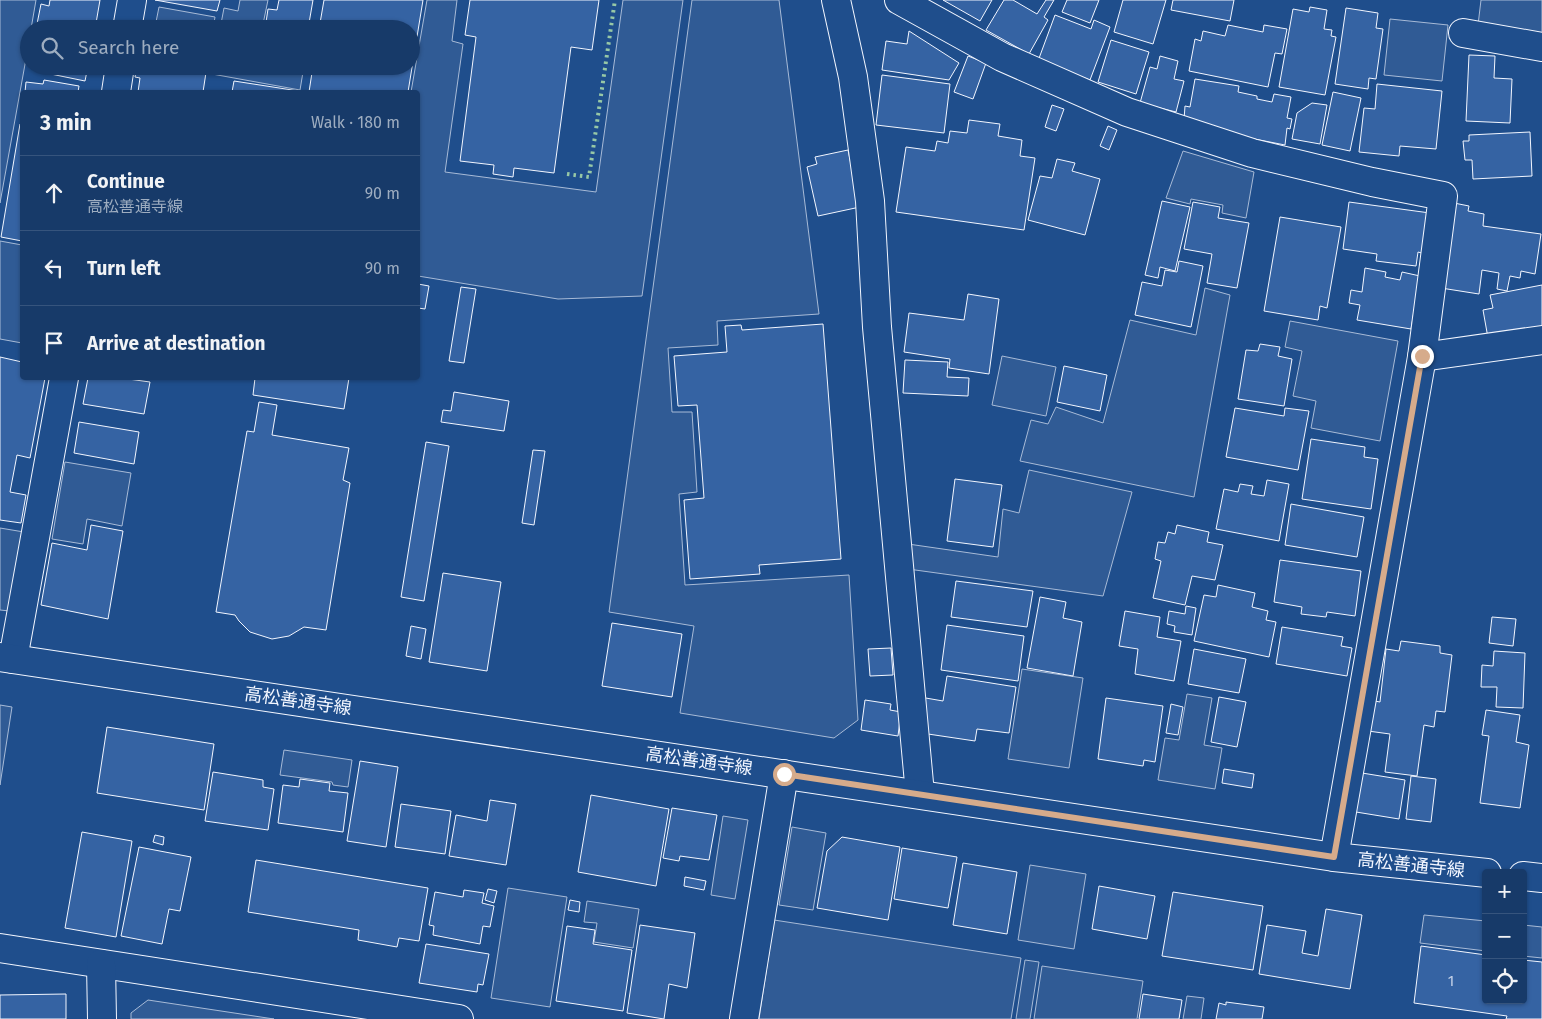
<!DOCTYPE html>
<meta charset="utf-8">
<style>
:root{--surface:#173a69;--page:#20416f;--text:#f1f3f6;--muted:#9eadc0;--line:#36547d}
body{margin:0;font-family:"Fira Sans","Noto Sans JP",sans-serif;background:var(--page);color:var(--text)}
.controls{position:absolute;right:15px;bottom:15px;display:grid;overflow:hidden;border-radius:5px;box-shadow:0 1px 4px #0004}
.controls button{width:45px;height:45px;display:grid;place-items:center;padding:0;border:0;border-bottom:1px solid var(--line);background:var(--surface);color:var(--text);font:25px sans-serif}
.stop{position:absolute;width:15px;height:15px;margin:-11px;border:4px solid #d6ab8b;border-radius:50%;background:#fff}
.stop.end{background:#d6ab8b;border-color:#fff;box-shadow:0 1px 5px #0008}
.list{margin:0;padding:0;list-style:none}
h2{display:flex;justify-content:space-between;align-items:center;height:65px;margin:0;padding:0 20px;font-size:21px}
h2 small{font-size:16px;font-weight:400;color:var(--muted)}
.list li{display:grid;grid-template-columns:32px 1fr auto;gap:15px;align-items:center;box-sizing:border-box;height:75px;padding:0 20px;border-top:1px solid var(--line)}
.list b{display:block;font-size:19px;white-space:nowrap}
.list p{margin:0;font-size:16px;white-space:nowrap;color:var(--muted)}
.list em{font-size:16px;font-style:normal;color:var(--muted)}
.icon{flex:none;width:28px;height:28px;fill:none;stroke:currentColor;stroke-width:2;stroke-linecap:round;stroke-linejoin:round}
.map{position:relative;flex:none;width:1542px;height:1019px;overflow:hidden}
.search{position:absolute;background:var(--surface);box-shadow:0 1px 4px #0004;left:20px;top:20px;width:400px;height:55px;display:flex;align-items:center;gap:12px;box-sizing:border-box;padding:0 18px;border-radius:28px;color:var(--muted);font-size:19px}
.panel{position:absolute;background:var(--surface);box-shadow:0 1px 4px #0004;left:20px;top:90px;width:400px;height:290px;border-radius:5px}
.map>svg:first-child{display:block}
.built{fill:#305b95;stroke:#a8bbd7}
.building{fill:#3563a3;stroke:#f2f6ff}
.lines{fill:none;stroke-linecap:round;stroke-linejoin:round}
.minor-casing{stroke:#f2f6ff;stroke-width:30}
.major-casing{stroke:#f2f6ff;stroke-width:30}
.minor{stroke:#1f4e8c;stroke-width:28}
.major{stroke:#1f4e8c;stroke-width:28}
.hedge{stroke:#97c8a6;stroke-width:4;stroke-dasharray:2.5 4;stroke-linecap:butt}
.route{stroke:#d6ab8b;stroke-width:6}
.labels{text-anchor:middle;stroke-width:4;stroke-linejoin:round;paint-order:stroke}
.number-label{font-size:15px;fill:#c3d1e8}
.street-label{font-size:18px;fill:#f2f6ff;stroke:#1f4e8c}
</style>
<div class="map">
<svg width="1542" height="1019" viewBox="0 0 1542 1019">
<rect width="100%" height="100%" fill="#1f4e8c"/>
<g class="built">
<polygon points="0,0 36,0 31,29 29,29 29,42 0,203"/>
<polygon points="240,0 268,0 262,29 220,29 224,8 238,11"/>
<polygon points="427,0 457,0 452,41 463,44 445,172 596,192 623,0 683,0 642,296 558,299 418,276 418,92 411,92"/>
<polygon points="692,0 779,0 819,314 717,321 718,345 668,348 672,412 692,412 697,492 679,494 685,585 849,575 858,720 834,738 680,713 694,626 609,612"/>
<polygon points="1481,0 1542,0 1542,36 1478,25"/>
<polygon points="159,7 215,17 213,29 192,29 156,22"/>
<polygon points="1390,19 1448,25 1442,81 1384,75"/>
<polygon points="213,66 304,66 300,90 212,74"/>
<polygon points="1183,151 1254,172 1246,218 1222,213 1223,205 1191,199 1190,204 1166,198"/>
<polygon points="0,241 22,245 22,343 0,339"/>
<polygon points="1205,288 1230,295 1194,497 1020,461 1031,420 1048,424 1056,407 1103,423 1130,320 1196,335"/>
<polygon points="1290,321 1398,341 1380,441 1311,428 1316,401 1293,396 1302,351 1285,347"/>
<polygon points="1002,356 1056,367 1046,416 992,405"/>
<polygon points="65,462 131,473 122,526 87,519 83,544 52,539"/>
<polygon points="1029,470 1132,492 1103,596 908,569 908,544 998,557 1003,509 1019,513"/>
<polygon points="0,528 24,532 10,611 0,610"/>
<polygon points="1022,669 1083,678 1069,768 1008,759"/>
<polygon points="1187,694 1212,698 1204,745 1222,748 1215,789 1158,780 1165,738 1179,740"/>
<polygon points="0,705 12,707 0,785"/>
<polygon points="284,750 352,760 348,787 333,785 332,782 280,775"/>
<polygon points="723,816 748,820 735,899 711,895"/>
<polygon points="792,827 826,833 813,910 779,905"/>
<polygon points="1030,865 1086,874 1074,949 1018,940"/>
<polygon points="508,888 567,897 550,1007 491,998"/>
<polygon points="587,901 639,909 633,948 594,942 597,923 584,922"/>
<polygon points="1424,915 1486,921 1486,951 1420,943"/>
<polygon points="774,920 1021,958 1011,1019 759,1019"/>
<polygon points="1523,925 1542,927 1542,958 1523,956"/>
<polygon points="1025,960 1039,962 1030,1019 1016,1019"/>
<polygon points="1042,966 1143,981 1137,1019 1034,1019"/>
<polygon points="1187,996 1204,998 1201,1019 1183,1019"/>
<polygon points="148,1000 274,1019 131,1019 131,1013"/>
</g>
<g class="building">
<polygon points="50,0 100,0 95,29 36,29 41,4 49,6"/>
<polygon points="155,0 220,0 217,11"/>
<polygon points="279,0 313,0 308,29 265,29 268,9 277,10"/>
<polygon points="324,0 423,0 408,92 309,92 313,66 411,66 411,29 319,29"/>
<polygon points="470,0 599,0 592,50 571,47 554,173 514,168 513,177 493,174 494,165 460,161 476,37 465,35"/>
<polygon points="943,0 992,0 980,21"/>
<polygon points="1004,0 1013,0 1037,14 1046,0 1054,0 1044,17 1048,20 1029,54 986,30"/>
<polygon points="1067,0 1099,0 1090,23 1062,12"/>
<polygon points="1123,0 1166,0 1153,44 1114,32"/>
<polygon points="1173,0 1234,0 1230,21 1171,10"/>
<polygon points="1310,7 1327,10 1324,29 1332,30 1331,36 1336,37 1325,95 1279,87 1293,9 1309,12"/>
<polygon points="1346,8 1378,13 1376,28 1383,29 1376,79 1369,78 1368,89 1335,84"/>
<polygon points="1055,15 1091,29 1094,20 1110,27 1090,80 1038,61"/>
<polygon points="1228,25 1263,32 1264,25 1287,29 1282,54 1275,53 1268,87 1189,71 1195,39 1201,41 1203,31 1225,36"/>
<polygon points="909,31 959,63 949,80 882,70 886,41 907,44"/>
<polygon points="1111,40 1149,52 1136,94 1098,82"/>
<polygon points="1469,55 1495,56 1494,78 1512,79 1510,123 1466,121"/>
<polygon points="968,56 986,63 973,99 954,92"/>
<polygon points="1160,56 1178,61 1174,79 1184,81 1176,112 1140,103 1150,67 1157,69"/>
<polygon points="37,66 88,66 85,81 36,71"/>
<polygon points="137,66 207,66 203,92 138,92 140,78 135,77"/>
<polygon points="882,75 950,84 944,133 876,125"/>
<polygon points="1195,79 1239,86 1238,92 1257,96 1257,99 1272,102 1274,94 1291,97 1287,118 1292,119 1290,129 1287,128 1285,145 1234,135 1184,120 1185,106 1190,107"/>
<polygon points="44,80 79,86 78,92 25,92 26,82 43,84"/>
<polygon points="234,81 305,92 232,92"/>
<polygon points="1377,84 1442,91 1436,149 1400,146 1399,156 1359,152 1364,108 1375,109"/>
<polygon points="1333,92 1361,98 1350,151 1322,145"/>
<polygon points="1312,103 1327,105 1320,144 1292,139 1297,113"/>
<polygon points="1052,105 1064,109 1056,131 1045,127"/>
<polygon points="969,120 1000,124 998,136 1022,140 1020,156 1035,158 1024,230 896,212 906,147 935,151 937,141 948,143 950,131 967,133"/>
<polygon points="20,124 22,124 22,241 1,237"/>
<polygon points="1108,126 1117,130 1109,150 1100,146"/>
<polygon points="1530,132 1532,176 1473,179 1472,160 1465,160 1463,141 1469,141 1469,135"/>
<polygon points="848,150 860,207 818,216 807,167 817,164 815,157"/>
<polygon points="1057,159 1075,163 1072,171 1100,179 1085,235 1028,220 1040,176 1052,178"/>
<polygon points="1162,201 1190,207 1175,271 1160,267 1158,278 1145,275"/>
<polygon points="1193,202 1220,207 1218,218 1249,223 1237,288 1207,283 1212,254 1184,249"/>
<polygon points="1349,202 1430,213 1425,254 1418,252 1416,266 1376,261 1377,254 1343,249"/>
<polygon points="1454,203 1469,206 1468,211 1484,214 1483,226 1541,234 1535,274 1521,271 1520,278 1510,276 1507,291 1497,289 1499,273 1482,270 1479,294 1441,288"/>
<polygon points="1280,217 1341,227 1327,308 1320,306 1318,320 1264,311"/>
<polygon points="1179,261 1203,266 1191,327 1135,315 1142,282 1162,286 1165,270 1177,272"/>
<polygon points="1365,268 1386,272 1385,277 1400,280 1402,272 1420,276 1411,329 1357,320 1360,305 1349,303 1351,290 1362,292"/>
<polygon points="418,284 429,286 425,309 418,308"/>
<polygon points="1542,285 1542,327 1488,338 1483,310 1493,308 1490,295"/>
<polygon points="461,287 476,289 464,363 449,361"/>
<polygon points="968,294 999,299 989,374 949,368 950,359 904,352 909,313 964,320"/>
<polygon points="823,324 841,559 759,565 760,574 690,579 684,500 704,498 697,405 678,406 674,356 727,352 725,326 741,325 742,330"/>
<polygon points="1260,344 1280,347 1278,356 1292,359 1284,406 1238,399 1246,350 1258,351"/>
<polygon points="0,357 22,362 22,378 45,378 30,458 17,455 10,492 26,495 21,523 0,520"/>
<polygon points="905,360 948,362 947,377 969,378 968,396 903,393"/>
<polygon points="1064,366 1107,375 1100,411 1057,402"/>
<polygon points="88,378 121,378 150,382 144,414 83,404"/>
<polygon points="255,378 349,378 344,409 253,395"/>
<polygon points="454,392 509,401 504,431 441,422 443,410 451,411"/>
<polygon points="259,402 277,405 272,435 349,448 343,480 350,483 326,630 304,627 289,636 272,639 250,632 239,621 235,615 216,612 247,431 254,432"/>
<polygon points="1235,408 1284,416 1285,408 1309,411 1298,470 1226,457"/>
<polygon points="79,422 139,432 134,464 74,453"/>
<polygon points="1311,439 1365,447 1364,457 1378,459 1371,509 1302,499"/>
<polygon points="426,442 449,446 424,601 401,597"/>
<polygon points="533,450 545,451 534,525 522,523"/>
<polygon points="955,479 1002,485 993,547 947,541"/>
<polygon points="1267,480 1289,484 1279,541 1216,529 1224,489 1238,492 1240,484 1253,486 1251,494 1264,496"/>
<polygon points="1291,504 1364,517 1357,557 1285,545"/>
<polygon points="91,525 123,531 108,619 41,605 52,543 87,550"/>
<polygon points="1177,525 1209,532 1207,542 1223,545 1215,580 1192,576 1185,605 1153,598 1161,561 1155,559 1158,542 1165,543 1168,532 1175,534"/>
<polygon points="1280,560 1361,571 1355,616 1327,612 1326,617 1301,614 1302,607 1274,602"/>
<polygon points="443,573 501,582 487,671 429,662"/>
<polygon points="956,581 1033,591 1027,627 951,617"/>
<polygon points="1218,585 1255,593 1252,607 1268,611 1266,620 1276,622 1269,657 1194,641 1204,595 1216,597"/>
<polygon points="1040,597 1066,602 1063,618 1082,622 1073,676 1027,668"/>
<polygon points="1186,606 1196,608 1192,635 1174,632 1175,626 1167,624 1169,611 1185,614"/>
<polygon points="1125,611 1160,617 1157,637 1181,641 1174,681 1135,674 1138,649 1119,646"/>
<polygon points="1492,617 1516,619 1513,646 1489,643"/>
<polygon points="612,623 682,634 672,697 602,686"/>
<polygon points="947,625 1024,636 1018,681 941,670"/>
<polygon points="411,626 426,629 421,659 406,656"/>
<polygon points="1282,627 1343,637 1341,646 1352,648 1347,676 1276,664"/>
<polygon points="1401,641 1440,646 1440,653 1452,655 1445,712 1436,711 1434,727 1424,725 1417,776 1385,772 1390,734 1368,731 1375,701 1380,702 1386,649 1399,651"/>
<polygon points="891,648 893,675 870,676 868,649"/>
<polygon points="1194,649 1246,659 1239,693 1188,684"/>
<polygon points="1494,651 1525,653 1523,708 1496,707 1497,687 1481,687 1482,665 1493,666"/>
<polygon points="947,676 1016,687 1009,733 977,729 975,741 928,734 920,697 943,701"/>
<polygon points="1219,697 1246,702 1237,747 1211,742"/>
<polygon points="1106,698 1163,706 1155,762 1144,760 1143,766 1098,759"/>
<polygon points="865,700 891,704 890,710 901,712 898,736 861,730"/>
<polygon points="1171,704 1183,707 1178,735 1166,733"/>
<polygon points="1486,710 1520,715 1516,742 1529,745 1520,808 1480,803 1489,736 1482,735"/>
<polygon points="107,727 214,744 204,810 97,793"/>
<polygon points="360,761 398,767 386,847 347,841"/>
<polygon points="1224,769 1254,774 1252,788 1222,783"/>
<polygon points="213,772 263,780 263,787 274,789 268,830 205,821"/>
<polygon points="1362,773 1405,780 1399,819 1356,812"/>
<polygon points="1411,776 1436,779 1431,822 1406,819"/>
<polygon points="300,779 330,783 329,791 348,793 343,832 278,823 283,785 299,787"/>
<polygon points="591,795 669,809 656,886 578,872"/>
<polygon points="490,800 516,804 506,865 449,856 456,815 487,821"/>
<polygon points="401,804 451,811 445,854 395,847"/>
<polygon points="672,808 717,815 709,860 680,856 679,861 663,858"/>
<polygon points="82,832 132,841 116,937 65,928"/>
<polygon points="155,835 164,837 163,845 153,842"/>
<polygon points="842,837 900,847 888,920 817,908 827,851"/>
<polygon points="139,847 191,857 180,911 169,909 162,944 121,936"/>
<polygon points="902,848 957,857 948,908 894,899"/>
<polygon points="256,860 428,888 419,941 399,938 397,947 358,940 359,930 248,912"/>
<polygon points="963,863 1017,872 1007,934 953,925"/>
<polygon points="685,877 706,881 704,890 684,886"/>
<polygon points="1099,886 1155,896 1147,939 1092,929"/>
<polygon points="488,889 497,891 494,903 485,900"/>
<polygon points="464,890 484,893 482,903 494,906 490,927 483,926 480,944 433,935 434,926 429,925 435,892 463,897"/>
<polygon points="1173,892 1263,906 1253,970 1162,956"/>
<polygon points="570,900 580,902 579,912 568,910"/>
<polygon points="1326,909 1362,915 1350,989 1259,974 1267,925 1306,931 1302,953 1318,956"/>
<polygon points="640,925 695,933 687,988 669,984 664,1019 627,1013"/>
<polygon points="567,926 595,930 593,944 632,950 623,1011 556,1001"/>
<polygon points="426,944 489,954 483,985 478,984 477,992 419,983"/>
<polygon points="1421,946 1486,955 1486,1000 1523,1000 1523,960 1542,962 1542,1019 1506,1019 1507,1016 1414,1003"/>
<polygon points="66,994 66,1019 0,1019 0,995"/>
<polygon points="1143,994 1182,1000 1179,1019 1139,1019"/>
<polygon points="1226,1002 1264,1007 1262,1019 1216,1019 1219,1003 1226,1005"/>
</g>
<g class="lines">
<defs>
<g id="minor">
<polyline points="836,0 853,77 870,201 877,327 920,794"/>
<polyline points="899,0 1002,57 1127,112 1252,153 1372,182 1443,196 1422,357 1542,340"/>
<polyline points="127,29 132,0"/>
<polyline points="1463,33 1542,47"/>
<polyline points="116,92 120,66"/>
<polyline points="13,659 64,378"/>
<polyline points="1334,857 1422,357"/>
<polyline points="0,948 459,1019"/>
<polyline points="101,964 102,1019"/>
<polyline points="744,1019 784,774"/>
</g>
<g id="major">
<polyline points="0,657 1334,857 1487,873"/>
<polyline points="1523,876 1542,878"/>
</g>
</defs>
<use href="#minor" class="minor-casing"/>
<use href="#major" class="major-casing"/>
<use href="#minor" class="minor"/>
<use href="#major" class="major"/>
<polyline class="hedge" points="567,174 589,177 615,0"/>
</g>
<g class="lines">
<polyline class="route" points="784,774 1334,857 1422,356"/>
</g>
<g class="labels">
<g class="number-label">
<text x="1451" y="986">1</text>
</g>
<g class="street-label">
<text transform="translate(298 701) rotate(8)" y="6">高松善通寺線</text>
<text transform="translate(699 761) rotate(8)" y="6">高松善通寺線</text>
<text transform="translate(1411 865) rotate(6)" y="6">高松善通寺線</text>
</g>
</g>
</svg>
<div class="controls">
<button>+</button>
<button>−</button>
<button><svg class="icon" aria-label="locate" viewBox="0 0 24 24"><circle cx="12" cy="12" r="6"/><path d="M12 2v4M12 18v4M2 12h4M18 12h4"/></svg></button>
</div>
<div class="stop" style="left:784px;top:774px"></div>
<div class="stop end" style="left:1422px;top:356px"></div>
<div class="search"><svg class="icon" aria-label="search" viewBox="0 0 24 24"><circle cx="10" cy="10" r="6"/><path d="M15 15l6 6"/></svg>Search here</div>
<section class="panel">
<h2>3 min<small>Walk · 180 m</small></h2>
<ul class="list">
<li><svg class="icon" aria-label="ahead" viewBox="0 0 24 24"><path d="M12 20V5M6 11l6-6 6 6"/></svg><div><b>Continue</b><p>高松善通寺線</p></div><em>90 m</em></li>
<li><svg class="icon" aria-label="left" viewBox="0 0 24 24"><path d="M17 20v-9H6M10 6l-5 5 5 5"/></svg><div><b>Turn left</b></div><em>90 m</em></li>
<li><svg class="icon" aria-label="arrive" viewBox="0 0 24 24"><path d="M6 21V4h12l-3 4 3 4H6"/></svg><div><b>Arrive at destination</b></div></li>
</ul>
</section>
</div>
